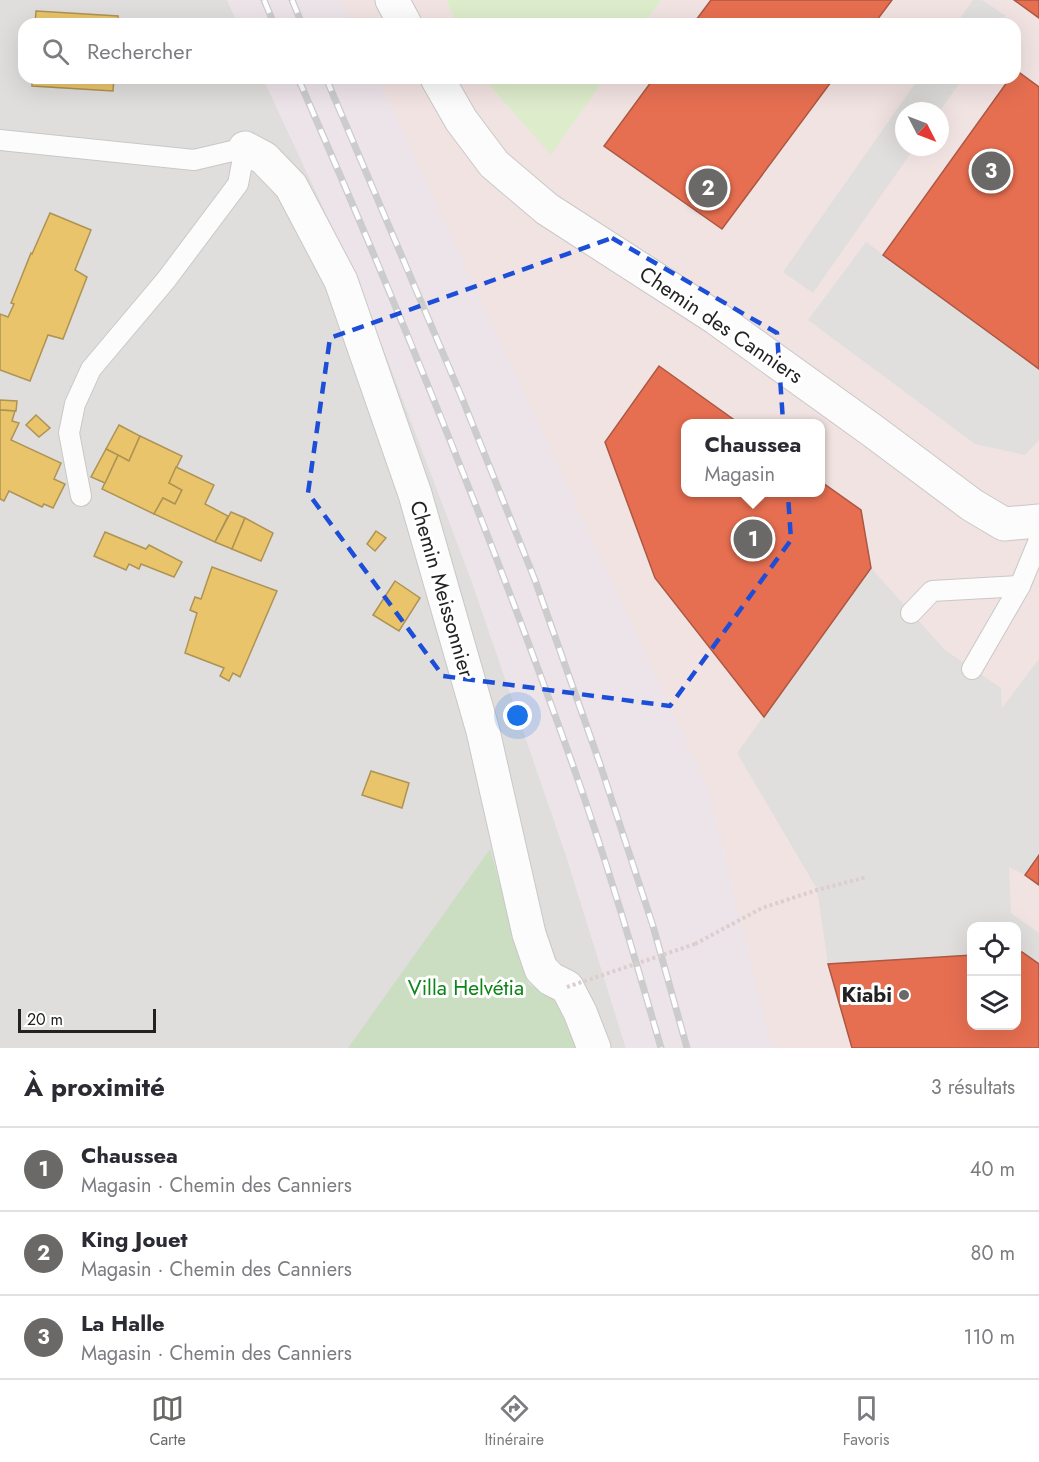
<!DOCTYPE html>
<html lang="fr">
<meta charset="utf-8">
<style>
:root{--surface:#fff;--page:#f7f7f7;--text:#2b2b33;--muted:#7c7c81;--line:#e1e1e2;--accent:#6a6968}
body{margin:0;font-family:Jost,sans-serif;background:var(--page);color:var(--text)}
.controls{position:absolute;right:18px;bottom:18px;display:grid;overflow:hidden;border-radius:12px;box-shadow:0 6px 24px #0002}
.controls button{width:54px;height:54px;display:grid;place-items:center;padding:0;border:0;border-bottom:2px solid var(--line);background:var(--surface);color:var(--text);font:30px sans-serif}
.compass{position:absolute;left:895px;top:102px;width:54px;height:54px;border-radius:50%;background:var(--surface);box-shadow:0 6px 24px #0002;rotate:132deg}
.scale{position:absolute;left:18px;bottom:15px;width:138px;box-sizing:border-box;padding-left:6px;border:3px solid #222;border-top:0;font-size:16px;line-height:21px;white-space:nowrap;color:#222;-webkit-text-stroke:4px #fff;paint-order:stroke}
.you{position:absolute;left:518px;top:716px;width:21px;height:21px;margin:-15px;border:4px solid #fff;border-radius:50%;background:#1a73e8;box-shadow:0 0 0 9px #1a73e833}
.badge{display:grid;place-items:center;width:39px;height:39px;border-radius:50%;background:var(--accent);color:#fff;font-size:20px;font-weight:700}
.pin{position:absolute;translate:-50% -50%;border:3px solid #fff;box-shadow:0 2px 6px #0006}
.popup{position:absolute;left:681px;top:419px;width:144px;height:78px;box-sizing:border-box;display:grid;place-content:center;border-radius:12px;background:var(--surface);filter:drop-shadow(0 2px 4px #0005);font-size:20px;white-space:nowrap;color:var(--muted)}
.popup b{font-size:22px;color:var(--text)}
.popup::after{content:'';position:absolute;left:50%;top:100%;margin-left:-12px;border:12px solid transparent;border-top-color:var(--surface)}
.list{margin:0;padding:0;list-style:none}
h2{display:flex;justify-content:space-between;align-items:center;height:78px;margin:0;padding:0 24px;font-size:26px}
h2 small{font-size:20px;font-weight:400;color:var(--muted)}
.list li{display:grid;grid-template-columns:39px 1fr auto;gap:18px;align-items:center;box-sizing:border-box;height:84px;padding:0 24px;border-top:2px solid var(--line)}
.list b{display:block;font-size:22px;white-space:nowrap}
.list p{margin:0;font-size:20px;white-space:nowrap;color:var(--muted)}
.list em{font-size:20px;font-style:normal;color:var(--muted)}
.icon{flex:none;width:33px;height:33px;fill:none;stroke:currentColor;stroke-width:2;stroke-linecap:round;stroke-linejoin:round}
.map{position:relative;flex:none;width:1039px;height:1048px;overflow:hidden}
.search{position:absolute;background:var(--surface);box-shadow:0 6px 24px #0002;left:18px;right:18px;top:18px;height:66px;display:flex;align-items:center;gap:15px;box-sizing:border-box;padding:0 21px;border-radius:18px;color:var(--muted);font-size:22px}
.sheet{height:330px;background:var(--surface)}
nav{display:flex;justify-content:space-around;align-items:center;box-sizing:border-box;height:84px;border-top:2px solid var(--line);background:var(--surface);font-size:16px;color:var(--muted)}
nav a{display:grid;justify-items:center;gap:3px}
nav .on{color:var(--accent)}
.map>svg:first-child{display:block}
.residential{fill:#dfdedc}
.commercial{fill:#f1e3e1;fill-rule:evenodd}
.industrial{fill:#ede4e9}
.grass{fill:#ddeccb}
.forest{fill:#cbdec1}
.parking{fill:#e0dfde}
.homes{fill:#e9c46a;stroke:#ad9354;stroke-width:1.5}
.shops{fill:#e76f51;stroke:#ac5843;stroke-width:1.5}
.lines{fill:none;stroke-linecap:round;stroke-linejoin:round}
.service-casing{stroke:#c9c8c7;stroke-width:22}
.minor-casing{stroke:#c9c8c7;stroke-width:35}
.path{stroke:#dccecd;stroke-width:4;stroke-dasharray:3 3;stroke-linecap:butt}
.service{stroke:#fdfcfc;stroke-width:20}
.minor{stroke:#fdfcfc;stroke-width:33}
.rail-casing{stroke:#ccc;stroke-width:7}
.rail{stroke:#fff;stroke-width:4.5;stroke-dasharray:14;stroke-linecap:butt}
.path-bridge{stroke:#dccecd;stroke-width:4;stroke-dasharray:3 3;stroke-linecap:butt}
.marked{fill:none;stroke:#1d4ed8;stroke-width:4.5;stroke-dasharray:12 8;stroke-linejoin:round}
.poi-dot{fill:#6a6968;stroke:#fff;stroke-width:2}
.labels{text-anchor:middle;stroke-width:6;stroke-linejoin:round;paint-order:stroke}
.street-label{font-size:21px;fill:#222;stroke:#fff}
.park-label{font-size:21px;fill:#0c8416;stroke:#fff}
.poi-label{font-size:21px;font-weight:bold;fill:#222;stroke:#fff;text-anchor:end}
</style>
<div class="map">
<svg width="1039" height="1048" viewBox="0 0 1039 1048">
<rect width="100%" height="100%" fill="#f0eeeb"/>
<polygon class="residential" points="0,0 227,0 238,24 24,24 24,78 263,78 360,286 471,579 566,855 626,1048 0,1048"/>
<g class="commercial">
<polygon points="342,0 446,0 457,24 353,24"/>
<path d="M661 0H1039V1048H772L709 790 378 78H483L551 154 605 78H1015V24H644ZM904 111H940V147H904ZM686 424H820V492H686ZM972 926H1016V1026H972Z"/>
</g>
<g class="industrial">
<polygon points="227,0 342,0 353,24 238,24"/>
<polygon points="263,78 378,78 709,790 772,1048 626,1048 566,855 471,579 360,286"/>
</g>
<g class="grass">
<polygon points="446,0 661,0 644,24 457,24"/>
<polygon points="483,78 605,78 551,155"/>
</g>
<polygon class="forest" points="490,849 528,984 571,1004 587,1048 348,1048"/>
<g class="parking">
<polygon points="973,0 982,0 1006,16 1001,24 956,24"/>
<polygon points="919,78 963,78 940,111 904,111 904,147 915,147 813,293 783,272"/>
<polygon points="866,242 1039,369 1039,440 1025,455 975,444 808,320"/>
<polygon points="871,568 945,650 1001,688 1002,708 1039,659 1039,855 1025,875 1009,867 1011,913 1039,933 1039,964 1022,952 1017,952 1016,926 972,926 971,955 828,964 817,889 737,753"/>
</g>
<g class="homes">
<polygon points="36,11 118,16 118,24 35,24"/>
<polygon points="32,78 114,78 113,91 32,86"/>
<polygon points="50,213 91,230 75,270 87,277 63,339 48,335 30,381 0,370 0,314 8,317 14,304 11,303 31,253 32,254"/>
<polygon points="0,400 17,401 16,411 0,410"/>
<polygon points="0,410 15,411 12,421 19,423 11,440 61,463 54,479 65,484 53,508 44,504 42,507 9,491 4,501 0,499"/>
<polygon points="36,415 50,428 39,437 26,425"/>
<polygon points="119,425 140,436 129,461 106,449"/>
<polygon points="140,436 182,456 169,483 182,490 175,504 163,498 154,514 102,489 118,455 129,461"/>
<polygon points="106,449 118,455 105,483 91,477"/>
<polygon points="176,467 214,485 205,504 228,516 215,542 154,514 163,498 175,504 182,490 169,483"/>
<polygon points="231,512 245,518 232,549 215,542"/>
<polygon points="245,518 273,533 261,561 232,549"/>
<polygon points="376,531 386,538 375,551 367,544"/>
<polygon points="105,532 146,549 149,545 182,562 174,577 141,564 139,569 129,564 126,570 94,556"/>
<polygon points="212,567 277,591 240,677 233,673 229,681 220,676 224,668 185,653 197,613 190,610 195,597 201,599"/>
<polygon points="395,581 420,598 399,631 373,615"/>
<polygon points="371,771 409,783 402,808 362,795"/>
</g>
<g class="shops">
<polygon points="711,0 892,0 874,24 693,24"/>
<polygon points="1014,0 1039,0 1039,18"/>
<polygon points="1016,70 1039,87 1039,369 883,255 1010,78 1015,78"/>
<polygon points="654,78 834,78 722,229 604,146"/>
<polygon points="659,366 740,424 686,424 686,492 820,492 820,481 861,510 871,568 764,717 655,578 605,442"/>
<polygon points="1039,855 1039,885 1025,875"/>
<polygon points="1016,952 1022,952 1039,964 1039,1048 852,1048 828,964 972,955 972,1026 1016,1026"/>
</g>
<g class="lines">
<defs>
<g id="service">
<polyline points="0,140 194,160 245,148 238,184 166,280 91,369 75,404 69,433 81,496"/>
<polyline points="911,613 932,591 1020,586"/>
<polyline points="972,669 1020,586 1039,540"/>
</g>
<g id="minor">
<polyline points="392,0 405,24"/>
<polyline points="437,78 461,120 494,164 547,209 716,318 873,431 972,505 1004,524 1039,521"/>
<polyline points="245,148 264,158 291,186 341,281 415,494 483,731 529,934 541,969 551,979 567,987 580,1012 594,1048"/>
</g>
</defs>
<use href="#service" class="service-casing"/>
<use href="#minor" class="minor-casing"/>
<polyline class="path" points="695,944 762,908 817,890 867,877"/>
<use href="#service" class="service"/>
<use href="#minor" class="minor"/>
<defs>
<g id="rail">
<polyline points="264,0 274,24"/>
<polyline points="292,0 302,24"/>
<path d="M298 78C396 302 489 529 571 760 605 855 633 951 661 1048"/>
<polyline points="326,78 462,398 535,580 600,764 653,926 687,1048"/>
</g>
</defs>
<use href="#rail" class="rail-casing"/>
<use href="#rail" class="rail"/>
<polyline class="path-bridge" points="567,987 695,944"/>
</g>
<path class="marked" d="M612 238 777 333 791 540 670 706 443 676 308 493 330 338Z"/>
<circle class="poi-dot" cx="904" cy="995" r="6"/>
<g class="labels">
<g class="street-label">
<text transform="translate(721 325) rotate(34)" y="7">Chemin des Canniers</text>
<text transform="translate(442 589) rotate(74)" y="7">Chemin Meissonnier</text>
</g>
<g class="park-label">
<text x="466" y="995">Villa Helvétia</text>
</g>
<g class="poi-label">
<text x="892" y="1002">Kiabi</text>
</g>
</g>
</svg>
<div class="controls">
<button><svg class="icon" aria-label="locate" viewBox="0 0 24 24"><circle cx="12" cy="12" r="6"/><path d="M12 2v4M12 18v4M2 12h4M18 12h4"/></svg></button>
<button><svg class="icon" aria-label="layers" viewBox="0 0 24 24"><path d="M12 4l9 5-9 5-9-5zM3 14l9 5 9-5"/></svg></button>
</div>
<svg class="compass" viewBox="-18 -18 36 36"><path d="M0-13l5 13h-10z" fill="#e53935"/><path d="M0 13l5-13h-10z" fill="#7c7c81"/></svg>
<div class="scale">20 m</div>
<div class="you"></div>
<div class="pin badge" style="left:753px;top:539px">1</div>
<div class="popup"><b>Chaussea</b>Magasin</div>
<div class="pin badge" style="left:708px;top:188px">2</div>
<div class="pin badge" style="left:991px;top:171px">3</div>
<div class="search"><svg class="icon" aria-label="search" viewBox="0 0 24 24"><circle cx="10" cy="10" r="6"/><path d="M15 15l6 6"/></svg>Rechercher</div>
</div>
<section class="sheet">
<h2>À proximité<small>3 résultats</small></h2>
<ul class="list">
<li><span class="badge">1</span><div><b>Chaussea</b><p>Magasin · Chemin des Canniers</p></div><em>40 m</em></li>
<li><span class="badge">2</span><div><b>King Jouet</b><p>Magasin · Chemin des Canniers</p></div><em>80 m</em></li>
<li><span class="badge">3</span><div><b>La Halle</b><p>Magasin · Chemin des Canniers</p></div><em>110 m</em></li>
</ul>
</section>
<nav>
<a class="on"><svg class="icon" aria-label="map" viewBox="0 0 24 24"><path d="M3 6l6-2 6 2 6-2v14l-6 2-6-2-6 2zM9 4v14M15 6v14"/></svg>Carte</a>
<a><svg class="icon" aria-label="directions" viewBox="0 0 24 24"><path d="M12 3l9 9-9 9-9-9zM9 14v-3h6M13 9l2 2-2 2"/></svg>Itinéraire</a>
<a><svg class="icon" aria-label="saved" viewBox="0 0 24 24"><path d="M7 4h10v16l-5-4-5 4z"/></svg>Favoris</a>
</nav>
